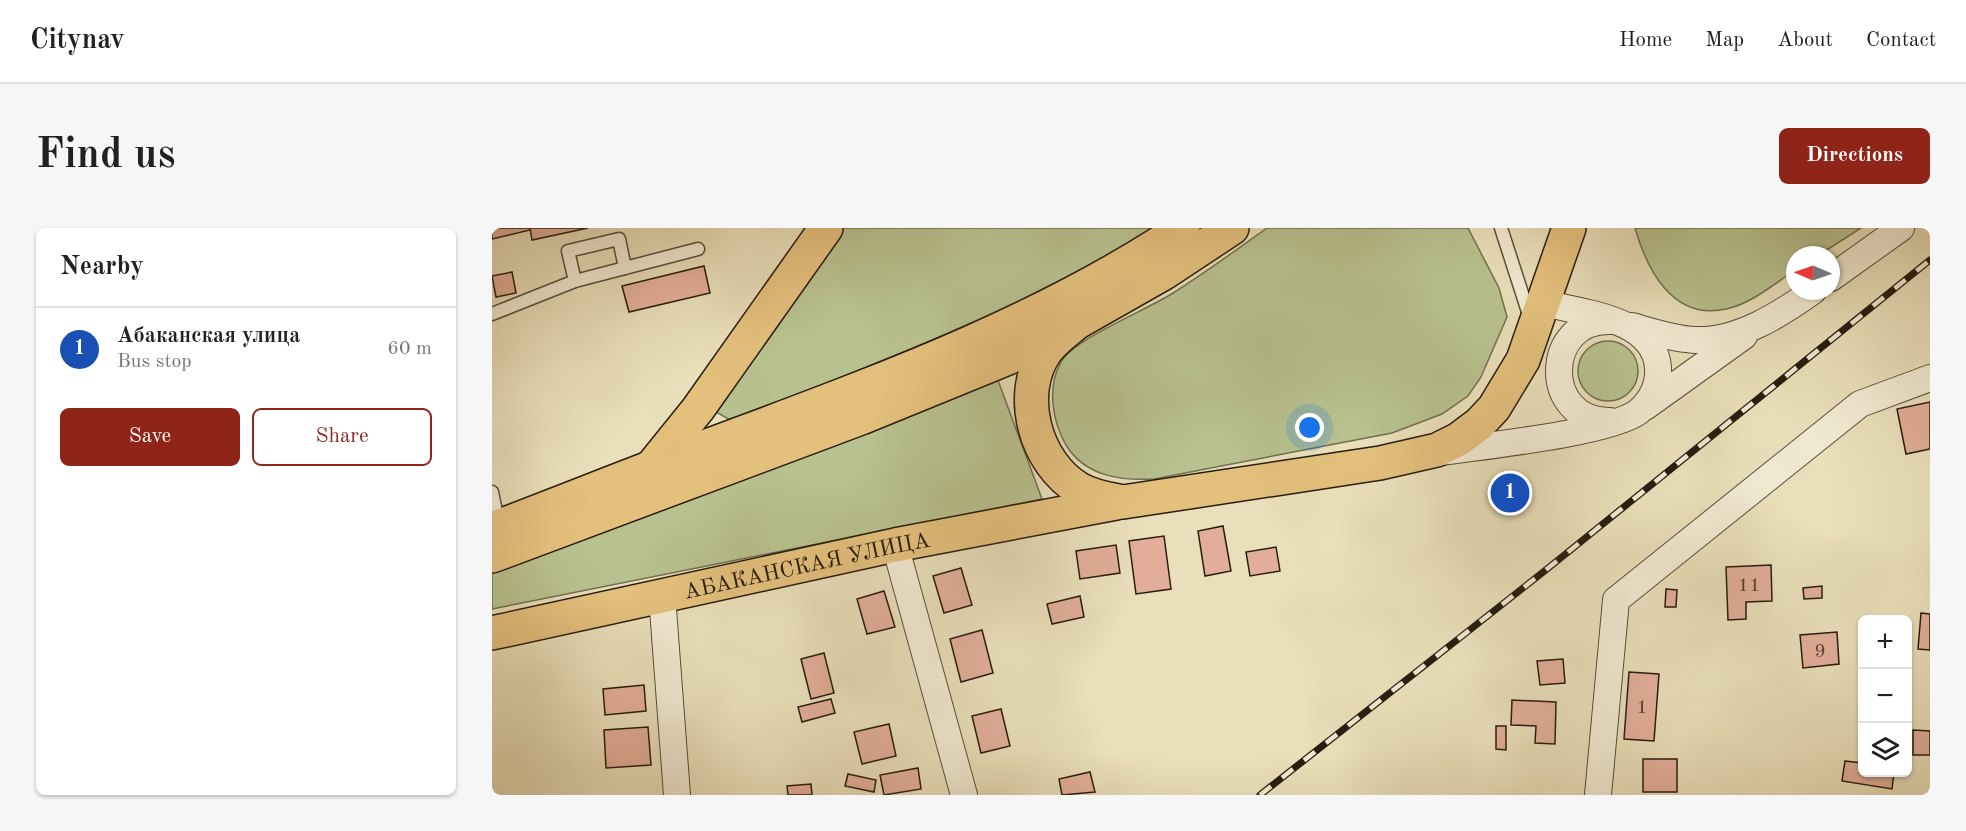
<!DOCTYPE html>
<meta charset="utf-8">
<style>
:root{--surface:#fff;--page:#f6f6f6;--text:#202124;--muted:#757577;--line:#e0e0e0;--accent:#8f2418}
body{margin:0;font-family:"Old Standard TT",serif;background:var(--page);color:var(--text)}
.controls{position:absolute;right:18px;bottom:18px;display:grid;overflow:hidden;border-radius:9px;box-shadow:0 2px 4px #0004}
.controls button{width:54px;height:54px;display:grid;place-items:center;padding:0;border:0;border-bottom:2px solid var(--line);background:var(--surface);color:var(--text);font:30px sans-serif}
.compass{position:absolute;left:1294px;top:18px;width:54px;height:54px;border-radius:50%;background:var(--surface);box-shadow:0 2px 4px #0004;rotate:272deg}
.you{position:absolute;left:818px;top:200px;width:21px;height:21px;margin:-15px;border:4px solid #fff;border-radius:50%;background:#1a73e8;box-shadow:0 0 0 9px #1a73e833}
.badge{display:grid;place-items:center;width:39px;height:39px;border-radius:50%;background:var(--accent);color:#fff;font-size:20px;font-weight:700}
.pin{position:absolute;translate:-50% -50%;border:3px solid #fff;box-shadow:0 2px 6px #0006}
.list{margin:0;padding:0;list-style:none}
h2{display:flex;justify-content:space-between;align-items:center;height:78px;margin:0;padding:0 24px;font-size:26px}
h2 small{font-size:20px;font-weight:400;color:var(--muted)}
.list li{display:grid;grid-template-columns:39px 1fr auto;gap:18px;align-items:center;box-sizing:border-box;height:84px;padding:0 24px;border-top:2px solid var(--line)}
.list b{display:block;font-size:22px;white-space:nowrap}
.list p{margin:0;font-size:20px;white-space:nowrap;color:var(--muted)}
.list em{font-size:20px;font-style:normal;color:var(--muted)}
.actions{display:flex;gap:12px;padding:18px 24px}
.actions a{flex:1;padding:14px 0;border:2px solid var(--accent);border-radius:9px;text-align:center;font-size:21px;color:var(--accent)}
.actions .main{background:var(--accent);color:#fff}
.icon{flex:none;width:33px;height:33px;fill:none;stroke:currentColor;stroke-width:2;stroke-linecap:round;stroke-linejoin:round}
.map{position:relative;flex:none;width:1438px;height:567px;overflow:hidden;border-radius:9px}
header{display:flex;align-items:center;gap:36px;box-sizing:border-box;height:84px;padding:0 30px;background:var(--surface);border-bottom:2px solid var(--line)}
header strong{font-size:28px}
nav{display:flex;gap:33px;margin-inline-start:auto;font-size:21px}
.intro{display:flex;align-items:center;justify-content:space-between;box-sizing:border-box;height:144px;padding:0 36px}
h1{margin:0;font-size:42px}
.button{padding:15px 27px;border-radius:9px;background:var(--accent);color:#fff;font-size:21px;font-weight:700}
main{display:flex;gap:36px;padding:0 36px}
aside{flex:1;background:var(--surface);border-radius:9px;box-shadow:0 2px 4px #0004}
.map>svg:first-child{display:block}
.green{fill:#b8c18f;stroke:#706f4f;stroke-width:1.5}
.building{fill:#e2ae99;stroke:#271d0f;stroke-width:1.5}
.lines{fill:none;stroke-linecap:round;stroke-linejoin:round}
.service-casing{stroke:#584e3a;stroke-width:15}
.minor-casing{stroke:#584e3a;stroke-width:28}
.primary-casing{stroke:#271d0f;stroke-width:36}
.service{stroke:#f1ead2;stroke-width:12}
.minor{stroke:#f1ead2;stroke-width:26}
.primary{stroke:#e4c07d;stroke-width:33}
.rail-casing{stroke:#271d0f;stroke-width:7}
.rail{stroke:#f1ead2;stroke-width:4.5;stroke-dasharray:14;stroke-linecap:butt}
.labels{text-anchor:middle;stroke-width:5;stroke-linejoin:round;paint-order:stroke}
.number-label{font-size:20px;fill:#564132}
.street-label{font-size:22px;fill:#271d0f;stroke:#f1ead2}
</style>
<header>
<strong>Citynav</strong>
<nav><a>Home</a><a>Map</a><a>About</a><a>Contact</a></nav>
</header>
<div class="intro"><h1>Find us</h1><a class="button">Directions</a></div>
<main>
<aside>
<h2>Nearby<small></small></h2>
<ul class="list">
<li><span class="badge" style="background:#1a4fb4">1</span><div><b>Абаканская улица</b><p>Bus stop</p></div><em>60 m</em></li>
</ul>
<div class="actions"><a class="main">Save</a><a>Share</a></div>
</aside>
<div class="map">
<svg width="1438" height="567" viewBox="0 0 1438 567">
<rect width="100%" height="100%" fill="#e9dfba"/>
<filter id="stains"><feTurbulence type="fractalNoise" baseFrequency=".00333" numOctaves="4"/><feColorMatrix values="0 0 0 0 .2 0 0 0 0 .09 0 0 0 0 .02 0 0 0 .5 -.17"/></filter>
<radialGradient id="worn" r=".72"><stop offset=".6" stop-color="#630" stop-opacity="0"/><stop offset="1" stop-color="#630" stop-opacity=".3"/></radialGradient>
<g class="green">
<path d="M348 0H662C526 82 386 136 238 192L219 181Z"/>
<path d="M775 0H976L1007 60 1015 89 989 149 976 168 950 186 900 205 662 251C628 253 593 248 574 217 560 193 555 158 569 134 583 110 655 82 681 65 713 45 744 22 775 0Z"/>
<path d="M1143 0H1369L1327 27H1303V42C1282 56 1259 76 1234 81 1181 93 1155 42 1143 0Z"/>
<circle cx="1116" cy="143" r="30"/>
<polygon points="504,147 550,271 0,381 0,338"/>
</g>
<g class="building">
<polygon points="0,0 38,0 38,2 0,11"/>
<polygon points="38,0 96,0 40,12"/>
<polygon points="212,38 218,65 137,84 130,58"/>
<polygon points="20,44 24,65 4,69 0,48"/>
<polygon points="1438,174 1438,221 1414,226 1405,181"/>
<polygon points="731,298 739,343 713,348 706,303"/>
<polygon points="672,308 679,361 644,366 637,313"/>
<polygon points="624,317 628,345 588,351 584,323"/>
<polygon points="784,319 788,343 758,348 754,324"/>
<polygon points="1279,337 1280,373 1254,374 1254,391 1236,392 1234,339"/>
<polygon points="469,340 480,377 452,385 441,348"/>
<polygon points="1330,358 1330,370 1312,371 1311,360"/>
<polygon points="1174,361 1185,362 1184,379 1173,379"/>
<polygon points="392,363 403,399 375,406 365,371"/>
<polygon points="588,368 592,389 560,396 555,376"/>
<polygon points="1429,385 1438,386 1438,422 1426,421"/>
<polygon points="490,402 501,445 469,454 458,411"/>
<polygon points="1345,404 1347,436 1311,440 1308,407"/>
<polygon points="332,425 342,465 319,471 309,431"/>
<polygon points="1071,431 1073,455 1048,457 1045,433"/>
<polygon points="1137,444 1167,446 1162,513 1132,511"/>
<polygon points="152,457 154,483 113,487 111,461"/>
<polygon points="339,471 343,485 310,494 306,479"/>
<polygon points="1020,472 1064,474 1063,516 1043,515 1044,498 1019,497"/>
<polygon points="509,481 518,518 489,525 480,488"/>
<polygon points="397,496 404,528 370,536 362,504"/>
<polygon points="1004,498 1014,498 1014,522 1004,521"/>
<polygon points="156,499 159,537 114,540 112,502"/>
<polygon points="1421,502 1438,503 1438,527 1421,527"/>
<rect x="1151" y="531" width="34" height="33"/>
<polygon points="1353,533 1370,535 1370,544 1402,544 1400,561 1350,553"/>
<polygon points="426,540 429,561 392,567 388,547"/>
<polygon points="598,544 603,564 570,567 567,551"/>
<polygon points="356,546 384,552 382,564 353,558"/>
<polygon points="319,556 320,567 296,567 295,558"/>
</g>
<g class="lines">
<defs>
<g id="service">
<polyline points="1009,0 1038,90"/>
<polyline points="83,53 76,23 127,11 133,40"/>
<polyline points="0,86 83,53 206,21"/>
<polyline points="0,264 7,298"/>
</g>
<g id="minor">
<polyline points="1339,50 1409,0"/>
<path d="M1140 98C1161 104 1182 111 1203 112 1245 114 1289 86 1321 63"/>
<polyline points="1153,179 1252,108"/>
<path d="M1118 193C1049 194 1051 91 1118 93"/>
<path d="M950 224C991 218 1117 205 1146 184 1159 173 1167 157 1166 140 1163 90 1090 85 1052 75"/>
<polyline points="403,317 472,567"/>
<polyline points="170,368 185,567"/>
<polyline points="1106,567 1124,372 1368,176 1438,150"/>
</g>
<g id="primary">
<path d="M584 95C574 104 562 112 554 123 524 166 543 235 587 261 601 269 616 271 631 274L888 235 945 222 967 211 987 196 1002 180 1031 132 1077 0"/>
<polyline points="160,238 206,181 334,0"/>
<path d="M0 301C81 270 161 238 242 208 397 150 552 93 691 0"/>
<polyline points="0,328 369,190 516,130 584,95 672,45 740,0"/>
<path id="s1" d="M0 405 403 317 624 275"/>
</g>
</defs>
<use href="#service" class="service-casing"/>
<use href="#minor" class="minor-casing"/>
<use href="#primary" class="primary-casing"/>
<use href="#service" class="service"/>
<use href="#minor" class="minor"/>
<use href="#primary" class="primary"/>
<defs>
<polyline id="rail" points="768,567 1050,345 1438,32"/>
</defs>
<use href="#rail" class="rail-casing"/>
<use href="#rail" class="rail"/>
</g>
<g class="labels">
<g class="number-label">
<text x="1257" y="363">11</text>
<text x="1328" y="429">9</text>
<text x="1150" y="485">1</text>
</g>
<g class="street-label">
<text dy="8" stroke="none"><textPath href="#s1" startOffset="322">АБАКАНСКАЯ УЛИЦА</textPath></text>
</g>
</g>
<rect width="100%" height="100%" filter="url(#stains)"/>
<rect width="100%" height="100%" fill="url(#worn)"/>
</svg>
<div class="controls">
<button>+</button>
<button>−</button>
<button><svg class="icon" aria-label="layers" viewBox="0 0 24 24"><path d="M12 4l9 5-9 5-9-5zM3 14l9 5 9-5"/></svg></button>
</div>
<svg class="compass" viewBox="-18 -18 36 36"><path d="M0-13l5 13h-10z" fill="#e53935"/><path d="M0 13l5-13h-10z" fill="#757577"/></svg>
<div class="you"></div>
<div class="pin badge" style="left:1018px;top:265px;background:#1a4fb4">1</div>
</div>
</main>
